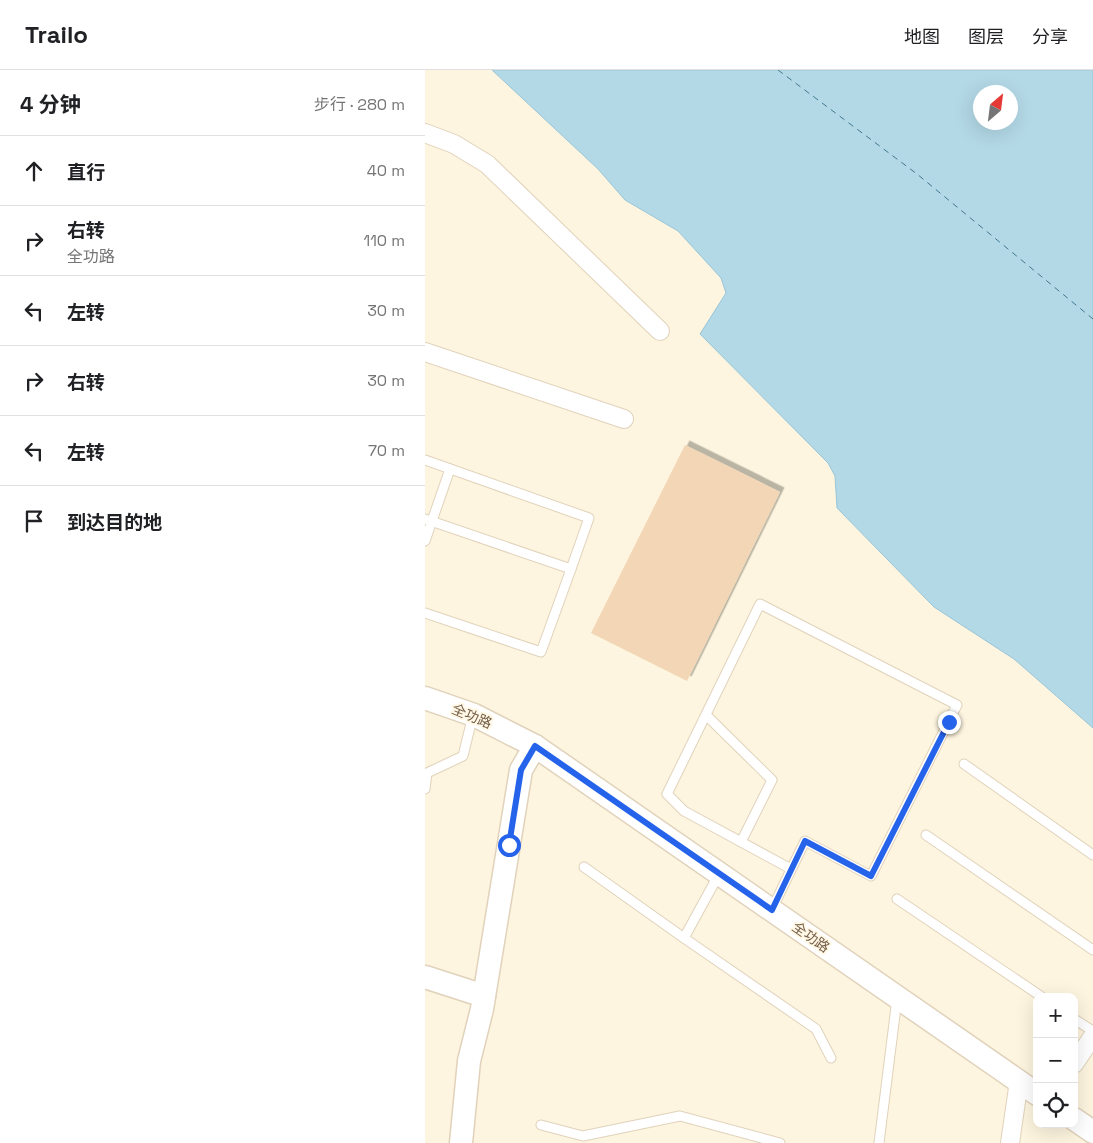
<!DOCTYPE html>
<html lang="zh">
<meta charset="utf-8">
<style>
:root{--surface:#fff;--page:#f6f6f6;--text:#202124;--muted:#757577;--line:#e0e0e0}
body{margin:0;font-family:"Space Grotesk","Noto Sans SC",sans-serif;background:var(--page);color:var(--text)}
.controls{position:absolute;right:15px;bottom:15px;display:grid;overflow:hidden;border-radius:10px;box-shadow:0 5px 20px #0002}
.controls button{width:45px;height:45px;display:grid;place-items:center;padding:0;border:0;border-bottom:1px solid var(--line);background:var(--surface);color:var(--text);font:25px sans-serif}
.compass{position:absolute;left:548px;top:15px;width:45px;height:45px;border-radius:50%;background:var(--surface);box-shadow:0 5px 20px #0002;rotate:28deg}
.stop{position:absolute;width:15px;height:15px;margin:-11px;border:4px solid #2563eb;border-radius:50%;background:#fff}
.stop.end{background:#2563eb;border-color:#fff;box-shadow:0 1px 5px #0008}
.list{margin:0;padding:0;list-style:none}
h2{display:flex;justify-content:space-between;align-items:center;height:65px;margin:0;padding:0 20px;font-size:21px}
h2 small{font-size:16px;font-weight:400;color:var(--muted)}
.list li{display:grid;grid-template-columns:32px 1fr auto;gap:15px;align-items:center;box-sizing:border-box;height:70px;padding:0 20px;border-top:1px solid var(--line)}
.list b{display:block;font-size:19px;white-space:nowrap}
.list p{margin:0;font-size:16px;white-space:nowrap;color:var(--muted)}
.list em{font-size:16px;font-style:normal;color:var(--muted)}
.icon{flex:none;width:28px;height:28px;fill:none;stroke:currentColor;stroke-width:2;stroke-linecap:round;stroke-linejoin:round}
.map{position:relative;flex:none;width:668px;height:1073px;overflow:hidden}
header{display:flex;align-items:center;gap:30px;box-sizing:border-box;height:70px;padding:0 25px;background:var(--surface);border-bottom:1px solid var(--line)}
header strong{font-size:24px}
nav{display:flex;gap:28px;margin-inline-start:auto;font-size:18px}
main{display:flex}
aside{flex:1;background:var(--surface)}
.map>svg:first-child{display:block}
.water{fill:#b3d8e6;stroke:#99c6d9;fill-rule:evenodd}
.lines{fill:none;stroke-linecap:round;stroke-linejoin:round}
.ferry{stroke:#42788f;stroke-width:1;stroke-dasharray:6 5;stroke-linecap:butt}
.building{fill:#f3d6b5;filter:url(#shadow)}
.service-casing{stroke:#e1d2bb;stroke-width:11}
.minor-casing{stroke:#e1d2bb;stroke-width:20}
.tertiary-casing{stroke:#e1d2bb;stroke-width:25}
.service{stroke:#fff;stroke-width:9}
.minor{stroke:#fff;stroke-width:18}
.tertiary{stroke:#fff;stroke-width:22}
.route{stroke:#2563eb;stroke-width:6}
.labels{text-anchor:middle;stroke-width:4;stroke-linejoin:round;paint-order:stroke}
.street-label{font-size:14px;fill:#735c46;stroke:#fff8e6}
</style>
<header>
<strong>Trailo</strong>
<nav><a>地图</a><a>图层</a><a>分享</a></nav>
</header>
<main>
<aside>
<h2>4 分钟<small>步行 · 280 m</small></h2>
<ul class="list">
<li><svg class="icon" aria-label="ahead" viewBox="0 0 24 24"><path d="M12 20V5M6 11l6-6 6 6"/></svg><div><b>直行</b></div><em>40 m</em></li>
<li><svg class="icon" aria-label="right" viewBox="0 0 24 24"><path d="M7 20v-9h11M14 6l5 5-5 5"/></svg><div><b>右转</b><p>全功路</p></div><em>110 m</em></li>
<li><svg class="icon" aria-label="left" viewBox="0 0 24 24"><path d="M17 20v-9H6M10 6l-5 5 5 5"/></svg><div><b>左转</b></div><em>30 m</em></li>
<li><svg class="icon" aria-label="right" viewBox="0 0 24 24"><path d="M7 20v-9h11M14 6l5 5-5 5"/></svg><div><b>右转</b></div><em>30 m</em></li>
<li><svg class="icon" aria-label="left" viewBox="0 0 24 24"><path d="M17 20v-9H6M10 6l-5 5 5 5"/></svg><div><b>左转</b></div><em>70 m</em></li>
<li><svg class="icon" aria-label="arrive" viewBox="0 0 24 24"><path d="M6 21V4h12l-3 4 3 4H6"/></svg><div><b>到达目的地</b></div></li>
</ul>
</aside>
<div class="map">
<svg width="668" height="1073" viewBox="0 0 668 1073">
<defs>
<filter id="shadow"><feDropShadow dx="4.5" dy="-4.5" stdDeviation="0" flood-color="#0004"/></filter>
</defs>
<rect width="100%" height="100%" fill="#fdf5df"/>
<path class="water" d="M67 0H668V658L589 589 509 537 412 438 410 406 403 393 275 264 301 223 296 208 253 161 200 130 173 99ZM556 22H586V52H556Z"/>
<g class="lines">
<polyline class="ferry" points="353,0 492,104 668,249"/>
</g>
<polygon class="building" points="260,375 355,422 262,611 166,563"/>
<g class="lines">
<defs>
<g id="service">
<polyline points="0,390 164,448 146,499 0,449"/>
<polyline points="0,471 25,399"/>
<polyline points="0,543 116,582 146,499"/>
<polyline points="281,645 347,710 316,772"/>
<polyline points="539,694 668,785"/>
<polyline points="0,719 2,703 38,686 48,645"/>
<polyline points="501,765 668,880"/>
<polyline points="159,797 259,868"/>
<polyline points="294,804 259,868 391,959 406,988"/>
<polyline points="472,829 617,927"/>
<polyline points="347,839 380,771 446,806 532,635 335,534 242,724 259,741 366,799"/>
<polyline points="649,949 668,961"/>
<polyline points="116,1055 158,1066 255,1046 355,1073"/>
<polyline points="454,1073 472,929"/>
</g>
<g id="minor">
<polyline points="0,63 29,74 62,94 235,261"/>
<polyline points="0,282 199,349"/>
<polyline points="649,994 668,966"/>
<polyline points="585,1073 594,1011"/>
</g>
<g id="tertiary">
<polyline points="0,628 49,645 110,676 612,1024"/>
<polyline points="0,907 59,926"/>
<polyline points="649,1049 668,1062"/>
<polyline points="36,1073 44,991 57,939 96,700 110,676"/>
</g>
</defs>
<use href="#service" class="service-casing"/>
<use href="#minor" class="minor-casing"/>
<use href="#tertiary" class="tertiary-casing"/>
<use href="#service" class="service"/>
<use href="#minor" class="minor"/>
<use href="#tertiary" class="tertiary"/>
</g>
<g class="lines">
<polyline class="route" points="84,775 96,700 110,676 347,840 380,771 446,806 524,652"/>
</g>
<g class="labels">
<g class="street-label">
<text transform="translate(47 646) rotate(23)" y="5">全功路</text>
<text transform="translate(386 867) rotate(35)" y="5">全功路</text>
</g>
</g>
</svg>
<div class="controls">
<button>+</button>
<button>−</button>
<button><svg class="icon" aria-label="locate" viewBox="0 0 24 24"><circle cx="12" cy="12" r="6"/><path d="M12 2v4M12 18v4M2 12h4M18 12h4"/></svg></button>
</div>
<svg class="compass" viewBox="-18 -18 36 36"><path d="M0-13l5 13h-10z" fill="#e53935"/><path d="M0 13l5-13h-10z" fill="#757577"/></svg>
<div class="stop" style="left:84px;top:775px"></div>
<div class="stop end" style="left:524px;top:652px"></div>
</div>
</main>
